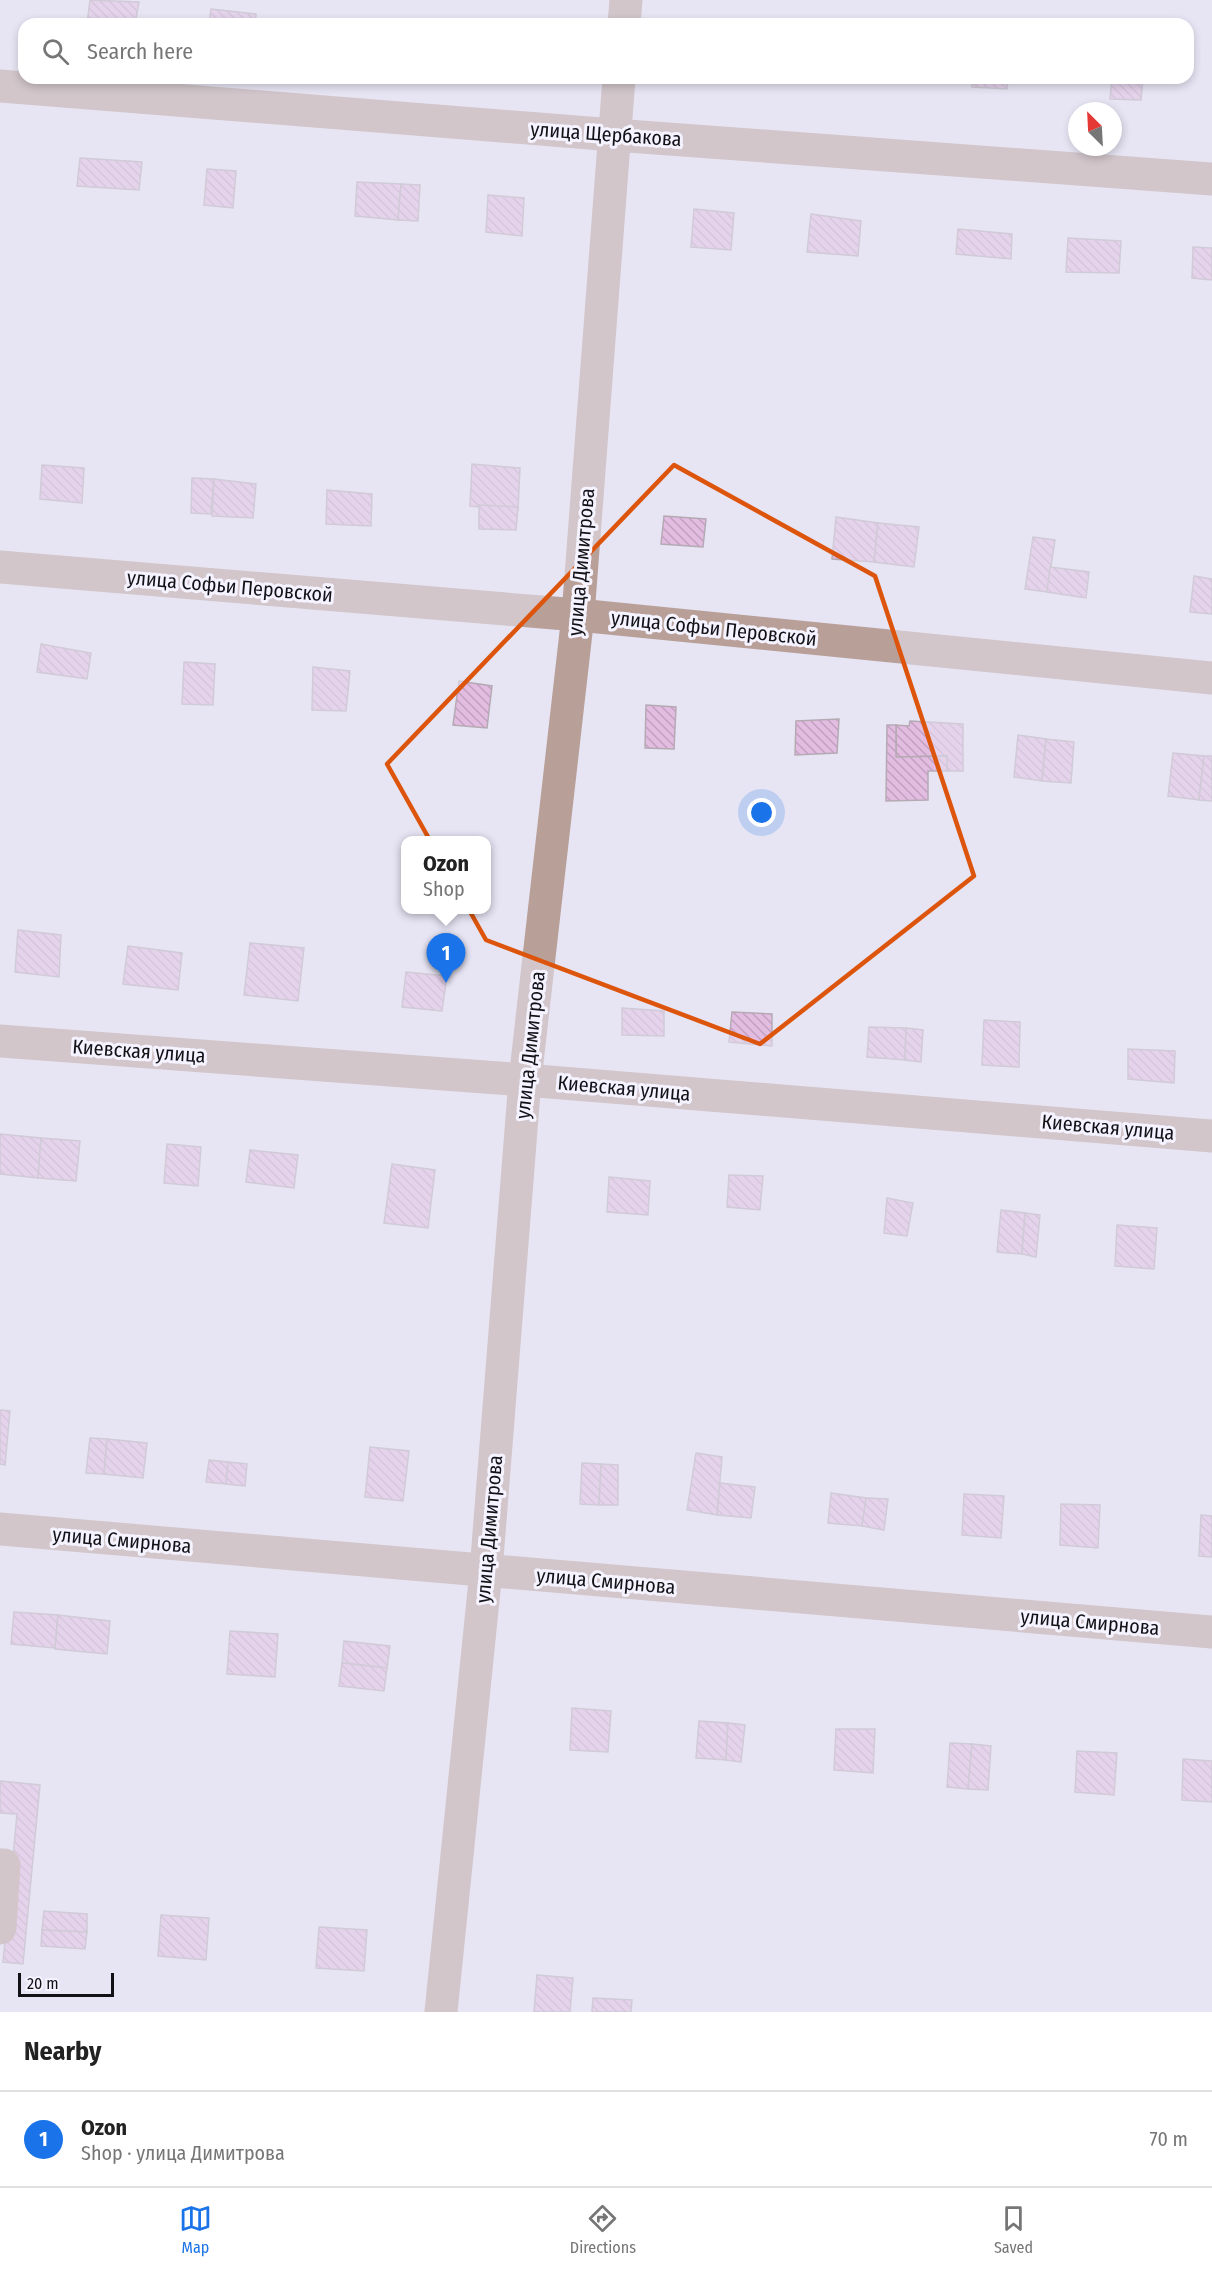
<!DOCTYPE html>
<meta charset="utf-8">
<style>
:root{--surface:#fff;--page:#f6f6f6;--text:#222;--muted:#767676;--line:#e0e0e0;--accent:#1a73e8}
body{margin:0;font-family:"Fira Sans Condensed",sans-serif;background:var(--page);color:var(--text)}
.compass{position:absolute;left:1068px;top:102px;width:54px;height:54px;border-radius:50%;background:var(--surface);box-shadow:0 3px 9px #0003;rotate:336deg}
.scale{position:absolute;left:18px;bottom:15px;width:96px;box-sizing:border-box;padding-left:6px;border:3px solid #121116;border-top:0;font-size:16px;line-height:21px;white-space:nowrap;color:#121116;-webkit-text-stroke:4px #f4f3ff;paint-order:stroke}
.you{position:absolute;left:762px;top:813px;width:21px;height:21px;margin:-15px;border:4px solid #fff;border-radius:50%;background:#1a73e8;box-shadow:0 0 0 9px #1a73e833}
.badge{display:grid;place-items:center;width:39px;height:39px;border-radius:50%;background:var(--accent);color:#fff;font-size:20px;font-weight:700}
.pin{position:absolute;translate:-50% -50px;filter:drop-shadow(0 2px 3px #0008)}
.pin::after{content:'';position:absolute;top:32px;width:21px;height:18px;background:inherit;clip-path:polygon(0 0,100% 0,50% 100%)}
.popup{position:absolute;left:401px;top:836px;width:90px;height:78px;box-sizing:border-box;display:grid;place-content:center;border-radius:12px;background:var(--surface);filter:drop-shadow(0 2px 4px #0005);font-size:20px;white-space:nowrap;color:var(--muted)}
.popup b{font-size:22px;color:var(--text)}
.popup::after{content:'';position:absolute;left:50%;top:100%;margin-left:-12px;border:12px solid transparent;border-top-color:var(--surface)}
.list{margin:0;padding:0;list-style:none}
h2{display:flex;justify-content:space-between;align-items:center;height:78px;margin:0;padding:0 24px;font-size:26px}
h2 small{font-size:20px;font-weight:400;color:var(--muted)}
.list li{display:grid;grid-template-columns:39px 1fr auto;gap:18px;align-items:center;box-sizing:border-box;height:96px;padding:0 24px;border-top:2px solid var(--line)}
.list b{display:block;font-size:22px;white-space:nowrap}
.list p{margin:0;font-size:20px;white-space:nowrap;color:var(--muted)}
.list em{font-size:20px;font-style:normal;color:var(--muted)}
.icon{flex:none;width:33px;height:33px;fill:none;stroke:currentColor;stroke-width:2;stroke-linecap:round;stroke-linejoin:round}
.map{position:relative;flex:none;width:1212px;height:2012px;overflow:hidden}
.search{position:absolute;background:var(--surface);box-shadow:0 3px 9px #0003;left:18px;right:18px;top:18px;height:66px;display:flex;align-items:center;gap:15px;box-sizing:border-box;padding:0 21px;border-radius:18px;color:var(--muted);font-size:22px}
.sheet{height:174px;background:var(--surface)}
nav{display:flex;justify-content:space-around;align-items:center;box-sizing:border-box;height:84px;border-top:2px solid var(--line);background:var(--surface);font-size:16px;color:var(--muted)}
nav a{display:grid;justify-items:center;gap:3px}
nav .on{color:var(--accent)}
.map>svg:first-child{display:block}
.building{fill:url(#building-back-hatch);stroke:#b5aab4;stroke-width:1.5}
.lines{fill:none;stroke-linecap:round;stroke-linejoin:round}
.minor{stroke:#b8a099;stroke-width:33}
.marked{fill:none;stroke:#dd550c;stroke-width:4.5;stroke-linejoin:round}
.labels{text-anchor:middle;stroke-width:6;stroke-linejoin:round;paint-order:stroke}
.street-label{font-size:20px;fill:#121116;stroke:#f4f3ff}
</style>
<div class="map">
<svg width="1212" height="2012" viewBox="0 0 1212 2012">
<defs>
<pattern id="building-back-hatch" width="6" height="6" patternUnits="userSpaceOnUse" patternTransform="scale(1.5)"><rect width="6" height="6" fill="#e3bce1"/><path d="M-1 5l2 2M0 0l6 6M5-1l2 2" fill="none" stroke="#c2a1c0"/></pattern>
</defs>
<rect width="100%" height="100%" fill="#e7e5f4"/>
<g class="building">
<polygon points="90,0 139,2 135,24 87,24"/>
<polygon points="211,9 256,14 255,24 209,24"/>
<polygon points="972,78 1008,78 1007,89 972,87"/>
<polygon points="1112,78 1143,78 1141,100 1110,99"/>
<polygon points="80,158 142,162 139,190 77,186"/>
<polygon points="207,169 236,171 233,208 204,205"/>
<polygon points="357,182 401,184 398,220 355,216"/>
<polygon points="401,184 420,185 418,221 398,220"/>
<polygon points="488,195 524,198 522,236 486,232"/>
<polygon points="694,209 734,213 731,250 691,247"/>
<polygon points="811,214 861,221 858,256 807,252"/>
<polygon points="958,229 1012,234 1011,259 956,254"/>
<polygon points="1068,238 1121,241 1119,273 1066,272"/>
<polygon points="1193,247 1212,248 1212,280 1192,278"/>
<polygon points="472,464 520,468 518,510 470,506"/>
<polygon points="42,465 84,468 82,503 40,499"/>
<polygon points="192,478 214,479 211,514 191,513"/>
<polygon points="214,479 256,484 253,518 212,516"/>
<polygon points="327,490 372,494 371,526 326,524"/>
<polygon points="479,505 518,507 516,530 479,529"/>
<polygon points="664,516 706,519 703,547 661,544"/>
<polygon points="836,517 878,523 874,562 832,559"/>
<polygon points="878,523 919,527 914,567 874,562"/>
<polygon points="1033,537 1055,540 1047,592 1025,589"/>
<polygon points="1050,567 1089,572 1086,598 1047,592"/>
<polygon points="1194,576 1212,579 1212,614 1190,612"/>
<polygon points="41,644 91,653 87,679 37,672"/>
<polygon points="184,662 215,664 213,705 182,704"/>
<polygon points="313,667 350,671 346,711 312,710"/>
<polygon points="459,681 492,686 487,728 453,725"/>
<polygon points="646,705 676,707 674,749 645,748"/>
<polygon points="839,719 837,753 795,755 796,721"/>
<polygon points="910,721 963,724 963,771 947,771 947,756 896,757 896,725 909,726"/>
<polygon points="887,725 896,725 896,757 947,756 947,771 928,771 928,800 886,801"/>
<polygon points="1018,735 1046,739 1042,781 1014,777"/>
<polygon points="1046,739 1074,742 1071,783 1042,781"/>
<polygon points="1173,753 1204,756 1199,800 1168,796"/>
<polygon points="1204,756 1212,756 1212,801 1199,800"/>
<polygon points="18,930 61,935 59,977 15,972"/>
<polygon points="250,943 304,948 298,1001 244,995"/>
<polygon points="128,946 182,953 178,990 123,984"/>
<polygon points="406,972 447,976 442,1011 402,1007"/>
<polygon points="622,1008 664,1011 664,1036 622,1035"/>
<polygon points="732,1012 772,1014 772,1046 729,1042"/>
<polygon points="984,1020 1020,1022 1019,1067 982,1065"/>
<polygon points="869,1027 906,1028 905,1060 867,1057"/>
<polygon points="906,1028 923,1030 921,1062 905,1060"/>
<polygon points="1128,1049 1175,1051 1174,1083 1128,1079"/>
<polygon points="0,1134 41,1138 38,1178 0,1174"/>
<polygon points="41,1138 80,1141 76,1181 38,1178"/>
<polygon points="167,1144 201,1147 198,1186 164,1183"/>
<polygon points="250,1150 298,1155 294,1188 246,1182"/>
<polygon points="392,1164 435,1170 428,1228 384,1223"/>
<polygon points="729,1175 763,1176 760,1210 727,1207"/>
<polygon points="609,1177 650,1181 648,1215 607,1212"/>
<polygon points="887,1198 913,1203 907,1236 884,1233"/>
<polygon points="1001,1210 1025,1213 1022,1254 997,1252"/>
<polygon points="1025,1213 1040,1215 1036,1257 1022,1254"/>
<polygon points="1117,1225 1157,1228 1154,1269 1115,1266"/>
<polygon points="0,1410 10,1411 5,1465 0,1464"/>
<polygon points="90,1438 107,1439 104,1474 86,1473"/>
<polygon points="107,1439 147,1443 143,1478 104,1474"/>
<polygon points="370,1447 409,1451 403,1501 365,1497"/>
<polygon points="696,1453 722,1457 717,1515 687,1510"/>
<polygon points="209,1460 228,1462 226,1484 206,1482"/>
<polygon points="228,1462 247,1464 245,1486 226,1484"/>
<polygon points="582,1463 601,1464 599,1505 580,1504"/>
<polygon points="601,1464 618,1465 618,1505 599,1505"/>
<polygon points="720,1483 755,1487 751,1518 717,1515"/>
<polygon points="831,1493 866,1498 862,1526 828,1523"/>
<polygon points="964,1494 1004,1496 1001,1538 962,1535"/>
<polygon points="866,1498 888,1499 884,1530 862,1526"/>
<polygon points="1061,1504 1100,1505 1098,1548 1060,1545"/>
<polygon points="1201,1515 1212,1516 1212,1557 1199,1556"/>
<polygon points="14,1612 58,1615 55,1648 11,1644"/>
<polygon points="58,1615 110,1621 107,1654 55,1649"/>
<polygon points="230,1631 278,1634 275,1677 227,1674"/>
<polygon points="344,1641 390,1646 387,1668 342,1663"/>
<polygon points="342,1663 387,1668 384,1691 339,1686"/>
<polygon points="572,1708 611,1711 608,1752 570,1750"/>
<polygon points="699,1721 728,1723 726,1760 696,1758"/>
<polygon points="728,1723 745,1725 741,1762 726,1760"/>
<polygon points="836,1729 875,1729 873,1773 834,1770"/>
<polygon points="950,1743 972,1744 968,1789 947,1787"/>
<polygon points="972,1744 991,1746 988,1790 968,1789"/>
<polygon points="1077,1751 1117,1753 1114,1795 1075,1792"/>
<polygon points="1183,1759 1212,1761 1212,1802 1182,1800"/>
<polygon points="0,1781 40,1785 23,1964 3,1962 17,1814 0,1813"/>
<polygon points="44,1911 87,1914 87,1932 42,1930"/>
<polygon points="161,1915 209,1918 206,1960 158,1956"/>
<polygon points="319,1927 367,1930 364,1971 316,1968"/>
<polygon points="42,1930 87,1932 85,1949 41,1946"/>
<polygon points="537,1975 573,1978 570,2012 534,2012"/>
<polygon points="593,1998 632,2000 631,2012 592,2012"/>
</g>
<g class="lines">
<g class="minor">
<polyline points="624,24 626,0"/>
<polyline points="0,86 614,135 1212,179"/>
<polyline points="0,567 578,615 1212,678"/>
<polyline points="0,1041 525,1080 1212,1136"/>
<polyline points="0,1529 1212,1632"/>
<polyline points="0,1865 4,1865 0,1928"/>
<polyline points="441,2012 486,1571 525,1080 578,615 619,78"/>
</g>
</g>
<path d="M0 0H1212V2012H0ZM674 465 875 576 974 876 760 1044 486 940 387 764Z" fill="#e7e5f4" fill-opacity=".55" fill-rule="evenodd"/>
<path class="marked" d="M674 465 875 576 974 876 760 1044 486 940 387 764Z"/>
<g class="labels">
<g class="street-label">
<text transform="translate(606 134) rotate(4)" y="7">улица Щербакова</text>
<text transform="translate(581 562) rotate(-85)" y="7">улица Димитрова</text>
<text transform="translate(230 586) rotate(5)" y="7">улица Софьи Перовской</text>
<text transform="translate(714 628) rotate(6)" y="7">улица Софьи Перовской</text>
<text transform="translate(530 1045) rotate(-84)" y="7">улица Димитрова</text>
<text transform="translate(139 1051) rotate(4)" y="7">Киевская улица</text>
<text transform="translate(624 1088) rotate(5)" y="7">Киевская улица</text>
<text transform="translate(1108 1127) rotate(5)" y="7">Киевская улица</text>
<text transform="translate(489 1529) rotate(-85)" y="7">улица Димитрова</text>
<text transform="translate(122 1540) rotate(5)" y="7">улица Смирнова</text>
<text transform="translate(606 1581) rotate(5)" y="7">улица Смирнова</text>
<text transform="translate(1090 1622) rotate(5)" y="7">улица Смирнова</text>
</g>
</g>
</svg>
<svg class="compass" viewBox="-18 -18 36 36"><path d="M0-13l5 13h-10z" fill="#e53935"/><path d="M0 13l5-13h-10z" fill="#767676"/></svg>
<div class="scale">20 m</div>
<div class="you"></div>
<div class="pin badge" style="left:446px;top:983px">1</div>
<div class="popup"><b>Ozon</b>Shop</div>
<div class="search"><svg class="icon" aria-label="search" viewBox="0 0 24 24"><circle cx="10" cy="10" r="6"/><path d="M15 15l6 6"/></svg>Search here</div>
</div>
<section class="sheet">
<h2>Nearby<small></small></h2>
<ul class="list">
<li><span class="badge">1</span><div><b>Ozon</b><p>Shop · улица Димитрова</p></div><em>70 m</em></li>
</ul>
</section>
<nav>
<a class="on"><svg class="icon" aria-label="map" viewBox="0 0 24 24"><path d="M3 6l6-2 6 2 6-2v14l-6 2-6-2-6 2zM9 4v14M15 6v14"/></svg>Map</a>
<a><svg class="icon" aria-label="directions" viewBox="0 0 24 24"><path d="M12 3l9 9-9 9-9-9zM9 14v-3h6M13 9l2 2-2 2"/></svg>Directions</a>
<a><svg class="icon" aria-label="saved" viewBox="0 0 24 24"><path d="M7 4h10v16l-5-4-5 4z"/></svg>Saved</a>
</nav>
